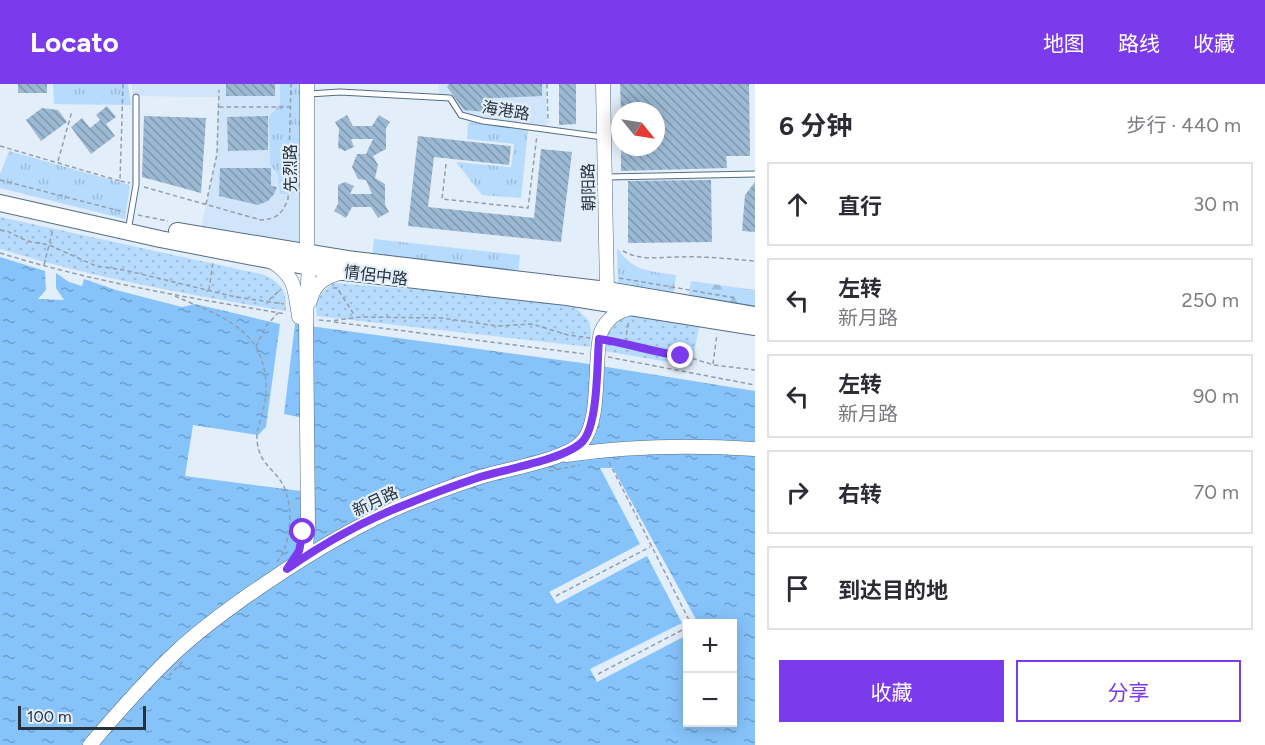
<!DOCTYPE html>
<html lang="zh">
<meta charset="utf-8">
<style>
:root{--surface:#fff;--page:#f2f2f3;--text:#2b2b33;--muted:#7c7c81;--line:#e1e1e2;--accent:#7c3aed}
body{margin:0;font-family:Figtree,"Noto Sans SC",sans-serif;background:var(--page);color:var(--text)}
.controls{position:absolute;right:18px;bottom:18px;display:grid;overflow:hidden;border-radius:0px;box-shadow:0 3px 15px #0003}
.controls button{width:54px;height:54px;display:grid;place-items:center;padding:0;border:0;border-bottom:2px solid var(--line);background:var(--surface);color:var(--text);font:30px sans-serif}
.compass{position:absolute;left:611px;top:18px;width:54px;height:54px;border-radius:50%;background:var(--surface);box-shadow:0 3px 15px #0003;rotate:120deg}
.scale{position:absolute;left:18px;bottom:15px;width:128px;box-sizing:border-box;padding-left:6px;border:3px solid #25313b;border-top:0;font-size:16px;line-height:21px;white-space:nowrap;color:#25313b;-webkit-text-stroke:4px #e2eef9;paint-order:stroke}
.stop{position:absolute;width:18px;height:18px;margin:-14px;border:4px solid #7c3aed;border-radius:50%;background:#fff}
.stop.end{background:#7c3aed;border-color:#fff;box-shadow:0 2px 6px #0008}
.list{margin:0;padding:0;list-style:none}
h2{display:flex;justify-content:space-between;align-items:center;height:78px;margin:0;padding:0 24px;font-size:26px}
h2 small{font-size:20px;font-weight:400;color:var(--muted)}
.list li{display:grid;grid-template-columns:39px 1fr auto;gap:18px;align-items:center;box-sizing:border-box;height:84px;margin:0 12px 12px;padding:0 12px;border:2px solid var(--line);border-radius:0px}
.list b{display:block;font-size:22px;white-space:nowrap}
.list p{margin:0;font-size:20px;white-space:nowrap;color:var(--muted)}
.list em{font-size:20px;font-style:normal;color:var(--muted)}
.actions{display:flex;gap:12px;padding:18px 24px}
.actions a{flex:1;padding:14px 0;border:2px solid var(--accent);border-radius:0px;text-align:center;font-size:21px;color:var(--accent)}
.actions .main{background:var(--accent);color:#fff}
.icon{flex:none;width:33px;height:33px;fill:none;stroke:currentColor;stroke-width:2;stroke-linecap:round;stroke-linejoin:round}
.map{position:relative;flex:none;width:755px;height:661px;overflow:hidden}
header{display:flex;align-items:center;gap:36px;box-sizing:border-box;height:84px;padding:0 30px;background:var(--accent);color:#fff}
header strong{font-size:28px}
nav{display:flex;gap:33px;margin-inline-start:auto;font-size:21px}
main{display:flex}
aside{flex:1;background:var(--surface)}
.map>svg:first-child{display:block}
.built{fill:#d0e5f9}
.grass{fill:url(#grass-tufts)}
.forest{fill:url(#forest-firs)}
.park{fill:url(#park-dots)}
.water{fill:url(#water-ripples);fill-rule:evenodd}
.pier{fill:#e2eef9}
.building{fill:url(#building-back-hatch)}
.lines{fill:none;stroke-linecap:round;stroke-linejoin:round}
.service-casing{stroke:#536d85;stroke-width:7}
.tertiary-casing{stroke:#536d85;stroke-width:15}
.trunk-casing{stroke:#536d85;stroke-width:18}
.path{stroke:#929ea9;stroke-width:1.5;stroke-dasharray:4.5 3;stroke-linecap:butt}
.service{stroke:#fff;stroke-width:5}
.tertiary{stroke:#fff;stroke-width:14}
.trunk{stroke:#fff;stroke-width:16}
.route{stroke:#7c3aed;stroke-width:8}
.labels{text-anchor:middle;stroke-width:4.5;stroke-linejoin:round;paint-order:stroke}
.street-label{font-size:16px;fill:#25313b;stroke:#e2eef9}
</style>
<header>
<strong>Locato</strong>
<nav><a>地图</a><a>路线</a><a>收藏</a></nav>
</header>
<main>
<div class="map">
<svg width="755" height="661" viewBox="0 0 755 661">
<defs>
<pattern id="grass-tufts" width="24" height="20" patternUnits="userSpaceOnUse" patternTransform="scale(1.5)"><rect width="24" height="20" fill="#b7dbfd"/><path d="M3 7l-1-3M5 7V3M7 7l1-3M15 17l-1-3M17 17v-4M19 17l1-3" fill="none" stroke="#9dbcda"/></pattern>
<pattern id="forest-firs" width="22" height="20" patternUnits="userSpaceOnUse" patternTransform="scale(1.5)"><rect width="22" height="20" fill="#b7dbfd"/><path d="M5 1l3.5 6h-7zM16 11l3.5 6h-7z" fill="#9dbcda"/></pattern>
<pattern id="park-dots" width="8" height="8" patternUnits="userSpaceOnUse" patternTransform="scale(1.5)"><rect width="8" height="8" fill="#b7dbfd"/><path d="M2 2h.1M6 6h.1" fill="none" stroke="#9dbcda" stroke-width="1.8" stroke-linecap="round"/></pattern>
<pattern id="water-ripples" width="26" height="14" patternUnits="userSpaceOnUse" patternTransform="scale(1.5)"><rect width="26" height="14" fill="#86c3fb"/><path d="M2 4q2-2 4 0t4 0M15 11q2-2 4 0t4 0" fill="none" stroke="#6d9fcc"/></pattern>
<pattern id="building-back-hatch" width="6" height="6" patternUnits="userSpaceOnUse" patternTransform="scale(1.5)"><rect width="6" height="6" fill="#9cb9d3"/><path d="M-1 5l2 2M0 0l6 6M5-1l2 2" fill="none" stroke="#7f97ac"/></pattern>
</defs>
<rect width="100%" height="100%" fill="#e2eef9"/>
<g class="built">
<polygon points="131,0 307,0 306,167 200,151 216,73 218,13 134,12"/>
<polygon points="439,0 546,0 547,45 462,31 450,14 439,13"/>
</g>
<g class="grass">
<polygon points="53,0 128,0 131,21 54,20"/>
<polygon points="280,0 305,0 305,109 280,110 278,91 270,80 269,33 280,20"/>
<polygon points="468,38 528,46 521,114 482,111 456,78 511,83 514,60 467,55"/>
<polygon points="9,67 130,101 125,135 0,104 0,90"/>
<polygon points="374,155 520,171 518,191 372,175"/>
<path d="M617 164C634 188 649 187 676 191L673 214 618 206Z"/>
</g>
<polygon class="forest" points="691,197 755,206 755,228 688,215"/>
<g class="park">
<path d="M0 133 265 191C283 201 286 207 286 227 190 211 94 194 0 165Z"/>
<polygon points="333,199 501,212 574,222 589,237 591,248 590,263 317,232 315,219 321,210"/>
<polygon points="631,229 699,242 692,282 604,267 606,242"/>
</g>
<path class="water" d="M0 173 45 187 46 206 38 215 64 216 56 204V189L69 198 82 202 84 195 116 206 182 223 195 220 280 240 266 343 258 351 193 341 185 392 309 408 313 336 284 330 295 240 582 279 755 307V661H0ZM688 540H732V638H688Z"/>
<polygon class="pier" points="600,384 613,384 698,539 688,540 687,551 597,598 590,585 682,539 647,472 557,520 549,508 640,460"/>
<g class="building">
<rect x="18" y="0" width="29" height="9"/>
<rect x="226" y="0" width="49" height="12"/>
<polygon points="449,0 542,0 542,12 493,14 485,28 464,26 447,3"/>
<polygon points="559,0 576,0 576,40 559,41"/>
<polygon points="620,0 749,0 750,72 726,72 727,84 621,87 621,63 656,63 656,27 621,27"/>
<polygon points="107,22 116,33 106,40 115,52 91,70 71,43 82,34 90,44 100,36 96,31"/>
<polygon points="42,24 58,26 67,38 41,57 26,36"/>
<polygon points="347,31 353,42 372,42 379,31 390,38 386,44 386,65 373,72 378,81 375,94 385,100 385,121 389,128 378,134 371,123 352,123 346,134 334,127 338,120 338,101 345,98 354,102 350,110 372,110 366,96 358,95 352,83 357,70 366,70 373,55 351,55 354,63 345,67 338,64 339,45 335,38"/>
<polygon points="144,32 206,34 201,109 142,93"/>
<polygon points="268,32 268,66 228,67 227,33"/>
<polygon points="418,52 511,62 509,81 434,73 428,123 534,134 541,65 572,68 561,158 408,142"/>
<polygon points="220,84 271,84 271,102 277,103 274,110 268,117 258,121 219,112"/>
<polygon points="711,96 712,158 628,159 628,97"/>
<polygon points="755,98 755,148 742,147 745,111"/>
</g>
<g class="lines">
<defs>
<g id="service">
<polyline points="309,10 340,8 450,14 461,31 483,37 603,53"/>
<polyline points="607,93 755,90"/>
<polyline points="128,147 136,101 136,13"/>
</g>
<g id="tertiary">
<polyline points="603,0 607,206"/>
<path d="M271 177C296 192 295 206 299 233"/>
<path d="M310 217C314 199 325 193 342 188"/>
<path d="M566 371C629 362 692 361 755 365"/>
<polyline points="305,473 308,441 306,234 309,182 307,167 307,0"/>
<path d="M90 661C118 628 145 597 176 568 204 542 235 520 266 499 310 469 355 442 404 421 429 411 455 401 480 393 506 385 566 376 582 358 602 336 593 277 601 248 607 234 617 227 632 224"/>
</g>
<g id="trunk">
<polyline points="0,119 160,155 269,176 344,188 567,213 755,243"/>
<polyline points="177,147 347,175 607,206 755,231"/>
</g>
</defs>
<use href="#service" class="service-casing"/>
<use href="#tertiary" class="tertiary-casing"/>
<use href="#trunk" class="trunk-casing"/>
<g class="path">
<polyline points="123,0 120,97 130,99"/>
<polyline points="547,0 548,38"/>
<polyline points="219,23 290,23"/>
<polyline points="0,62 120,97"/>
<polyline points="58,77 72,27"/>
<polyline points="446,80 442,115 528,124 537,51"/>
<polyline points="0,96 124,128"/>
<path d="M144 103 261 136C277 135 282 130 288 115L291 0"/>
<polyline points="206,120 217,70 219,6"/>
<polyline points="138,131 168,137"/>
<polyline points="0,146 7,147 27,157 49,161 96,182 124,186 236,213 284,220"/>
<path d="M623 167C640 177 660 173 679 173 704 172 730 175 755 177"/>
<path d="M0 169C94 198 189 214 286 230"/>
<polyline points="44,181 53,145"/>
<polyline points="619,194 736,214"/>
<polyline points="333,204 337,204 355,232"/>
<polyline points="209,206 213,178"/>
<path d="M175 212C203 225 238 235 256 263L266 242 278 229"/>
<polyline points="269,216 281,205"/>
<polyline points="319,236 330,237 361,233 441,234 497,242 532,240 568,251 590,254"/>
<polyline points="334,238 585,270"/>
<polyline points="612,257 660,269 681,271 714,281 755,286"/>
<polyline points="625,258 629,236"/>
<path d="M256 263C266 281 269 306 263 326 261 336 256 346 257 357 260 380 271 382 282 399 294 419 292 461 277 478"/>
<polyline points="608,273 755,301"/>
<polyline points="713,280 717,250"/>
<polyline points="609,378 691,540"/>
<polyline points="549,387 580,381"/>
<polyline points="556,512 650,463"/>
<polyline points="598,590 688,543"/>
<polyline points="169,592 184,576"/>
</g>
<use href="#service" class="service"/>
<use href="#tertiary" class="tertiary"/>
<use href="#trunk" class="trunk"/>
</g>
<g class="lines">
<path class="route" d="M303 448 299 467 287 485C324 459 365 436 407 420 431 410 456 401 480 393 506 385 567 375 583 357 598 340 597 280 599 255 627 259 653 268 681 272"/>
</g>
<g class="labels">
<g class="street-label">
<text transform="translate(506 26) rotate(9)" y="6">海港路</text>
<text transform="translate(290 84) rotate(-90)" y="6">先烈路</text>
<text transform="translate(588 103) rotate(-91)" y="6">朝阳路</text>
<text transform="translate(376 191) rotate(7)" y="6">情侶中路</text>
<text transform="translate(375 417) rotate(-25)" y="6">新月路</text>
</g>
</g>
</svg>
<div class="controls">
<button>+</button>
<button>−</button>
</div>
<svg class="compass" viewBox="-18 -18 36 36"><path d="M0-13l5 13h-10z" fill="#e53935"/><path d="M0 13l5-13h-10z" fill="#7c7c81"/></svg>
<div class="scale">100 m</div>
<div class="stop" style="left:303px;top:448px"></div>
<div class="stop end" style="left:681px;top:272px"></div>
</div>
<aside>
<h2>6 分钟<small>步行 · 440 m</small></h2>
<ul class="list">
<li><svg class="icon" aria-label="ahead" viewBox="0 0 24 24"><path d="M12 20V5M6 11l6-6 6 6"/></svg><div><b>直行</b></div><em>30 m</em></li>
<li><svg class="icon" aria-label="left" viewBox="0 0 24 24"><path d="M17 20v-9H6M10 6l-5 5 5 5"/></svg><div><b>左转</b><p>新月路</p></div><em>250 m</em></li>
<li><svg class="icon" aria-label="left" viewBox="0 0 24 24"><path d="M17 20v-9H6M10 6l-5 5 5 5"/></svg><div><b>左转</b><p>新月路</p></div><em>90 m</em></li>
<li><svg class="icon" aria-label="right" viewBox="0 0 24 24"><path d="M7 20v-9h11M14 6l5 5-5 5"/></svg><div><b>右转</b></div><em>70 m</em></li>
<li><svg class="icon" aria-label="arrive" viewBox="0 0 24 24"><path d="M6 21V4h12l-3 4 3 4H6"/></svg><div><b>到达目的地</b></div></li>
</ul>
<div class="actions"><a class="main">收藏</a><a>分享</a></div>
</aside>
</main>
